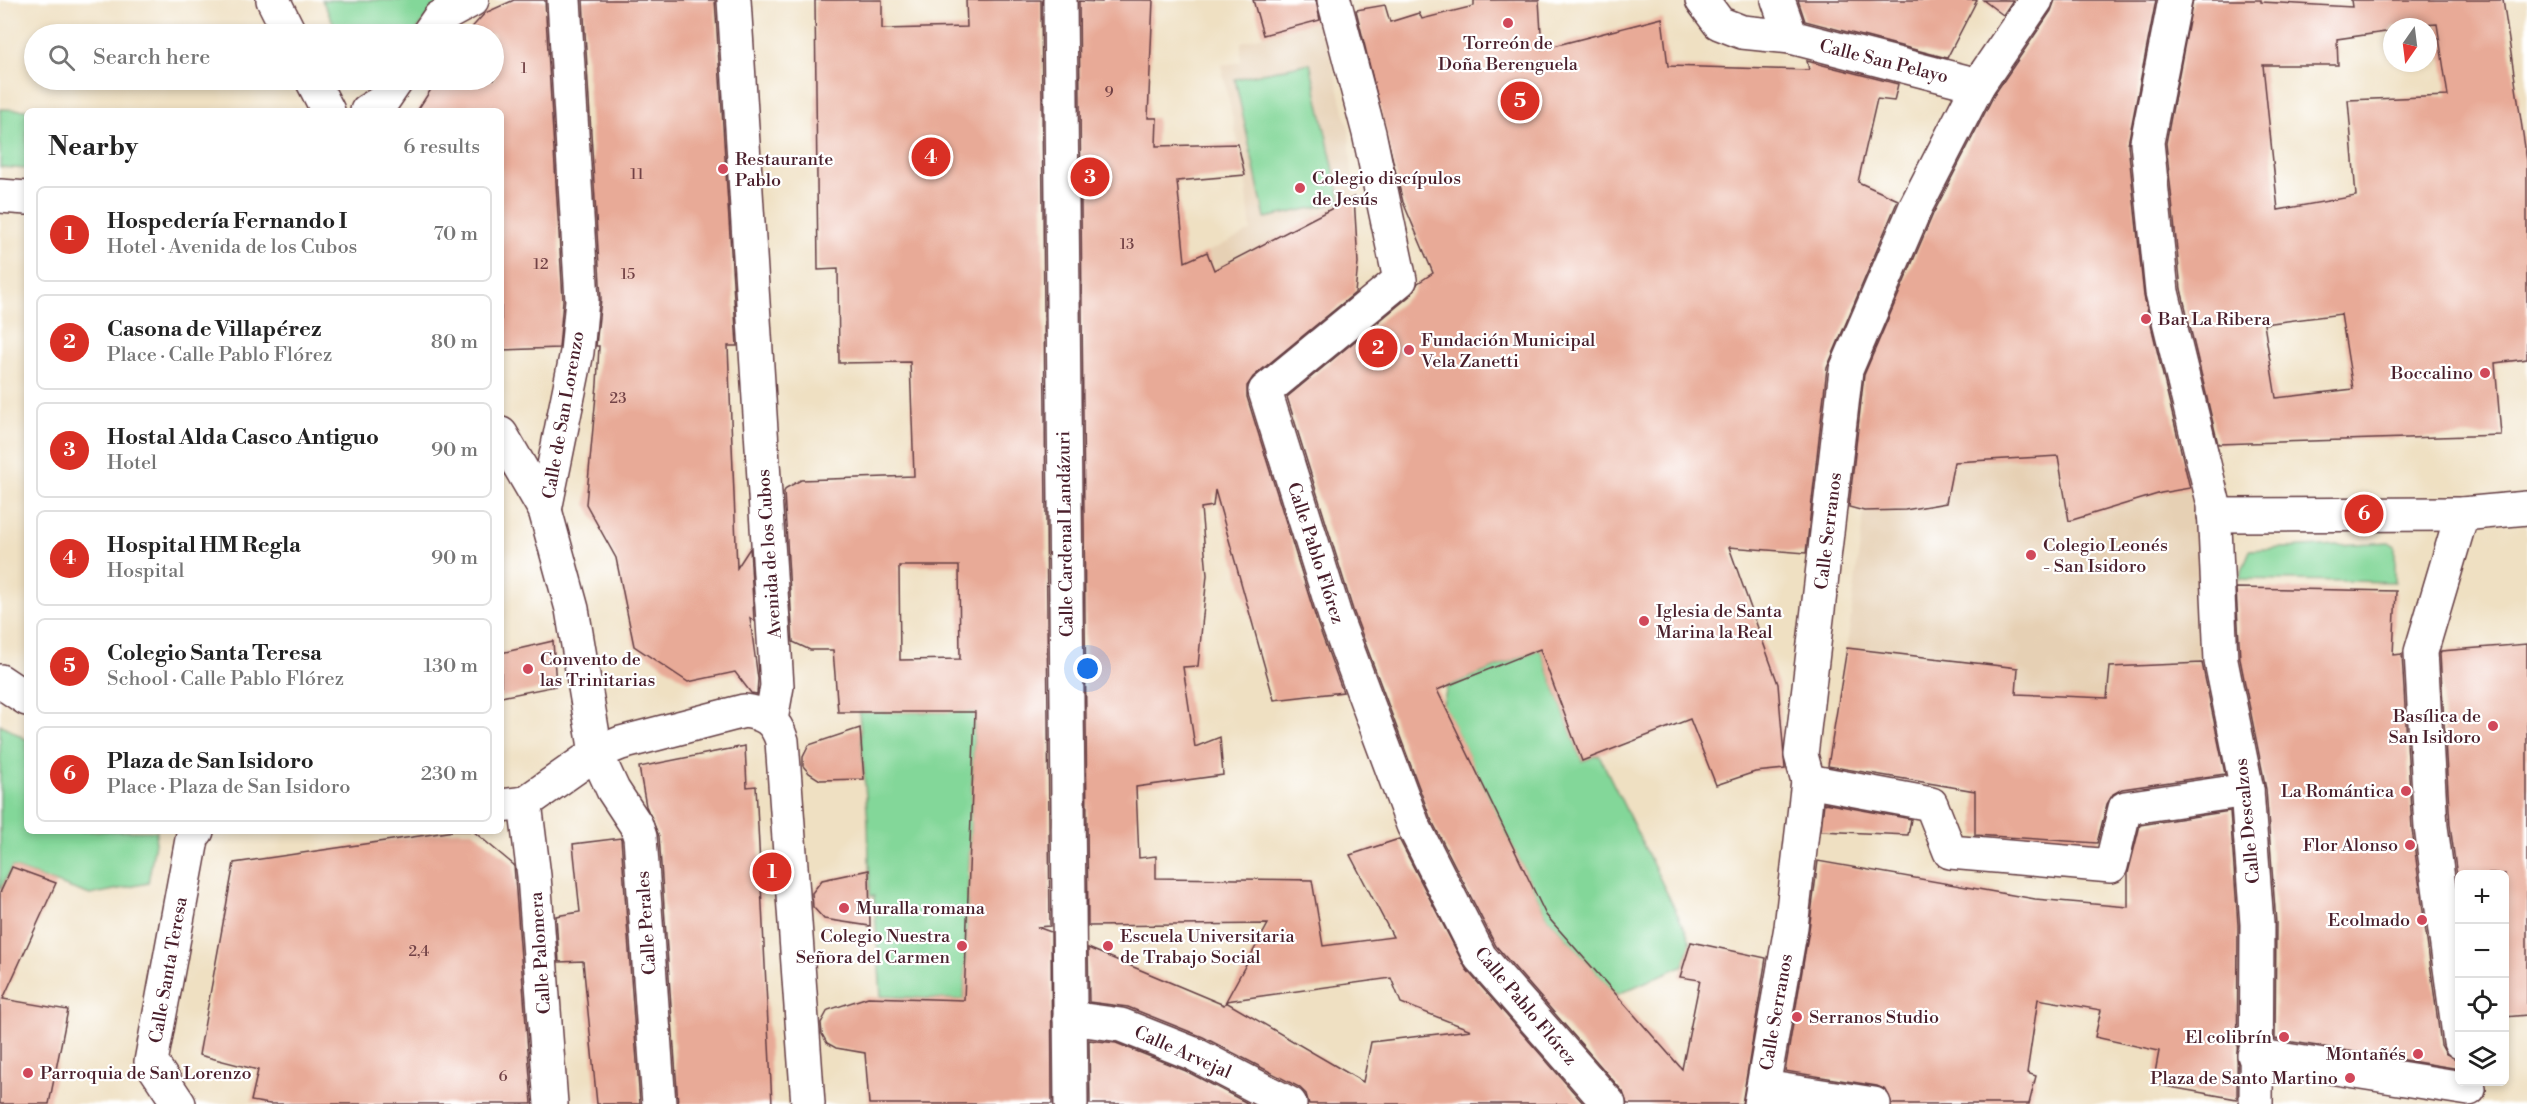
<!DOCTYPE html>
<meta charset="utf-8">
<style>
:root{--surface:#fff;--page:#f2f2f2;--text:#222;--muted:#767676;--line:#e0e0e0;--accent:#d93025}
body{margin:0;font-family:"Libre Bodoni",serif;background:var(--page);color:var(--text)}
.controls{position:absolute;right:18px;bottom:18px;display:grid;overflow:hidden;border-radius:9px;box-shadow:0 3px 9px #0003}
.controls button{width:54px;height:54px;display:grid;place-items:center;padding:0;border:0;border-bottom:2px solid var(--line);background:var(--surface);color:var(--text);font:30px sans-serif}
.compass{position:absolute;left:2383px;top:18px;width:54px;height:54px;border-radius:50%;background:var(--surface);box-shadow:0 3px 9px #0003;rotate:194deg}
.you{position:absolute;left:1088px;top:669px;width:21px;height:21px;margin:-15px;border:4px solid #fff;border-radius:50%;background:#1a73e8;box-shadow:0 0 0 9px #1a73e833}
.badge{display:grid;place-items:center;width:39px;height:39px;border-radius:50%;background:var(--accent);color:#fff;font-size:20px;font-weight:700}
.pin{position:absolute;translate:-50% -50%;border:3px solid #fff;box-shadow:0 2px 6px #0006}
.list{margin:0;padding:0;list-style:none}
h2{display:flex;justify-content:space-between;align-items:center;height:78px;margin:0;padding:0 24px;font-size:26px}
h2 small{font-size:20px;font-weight:400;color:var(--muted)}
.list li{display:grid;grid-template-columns:39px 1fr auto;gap:18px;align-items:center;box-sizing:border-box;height:96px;margin:0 12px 12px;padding:0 12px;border:2px solid var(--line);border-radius:9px}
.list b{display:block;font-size:22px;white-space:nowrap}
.list p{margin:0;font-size:20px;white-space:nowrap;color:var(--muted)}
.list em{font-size:20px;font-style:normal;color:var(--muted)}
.icon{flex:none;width:33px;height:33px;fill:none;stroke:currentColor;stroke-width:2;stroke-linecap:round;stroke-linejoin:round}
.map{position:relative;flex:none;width:2527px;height:1104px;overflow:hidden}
.search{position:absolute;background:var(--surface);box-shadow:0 3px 9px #0003;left:24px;top:24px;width:480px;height:66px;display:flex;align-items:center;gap:15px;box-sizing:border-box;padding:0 21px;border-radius:33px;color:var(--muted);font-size:22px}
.panel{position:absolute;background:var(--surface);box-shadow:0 3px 9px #0003;left:24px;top:108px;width:480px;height:726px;border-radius:9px}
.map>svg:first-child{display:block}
.built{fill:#e6d0b4}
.green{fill:#83d799;stroke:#667b62;stroke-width:1.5}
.building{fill:#e8aa97;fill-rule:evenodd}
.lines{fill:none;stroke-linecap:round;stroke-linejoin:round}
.street-casing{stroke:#633c42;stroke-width:36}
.secondary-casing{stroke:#633c42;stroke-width:36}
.street{stroke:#fff;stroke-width:33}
.secondary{stroke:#fff;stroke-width:33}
.poi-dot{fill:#d1495b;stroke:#fff;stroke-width:2}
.labels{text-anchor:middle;stroke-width:4.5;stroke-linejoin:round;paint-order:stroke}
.number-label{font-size:15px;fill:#724246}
.poi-label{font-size:18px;fill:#4a1f2b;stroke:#fff;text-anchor:start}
.street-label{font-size:18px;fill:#4a1f2b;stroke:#fff}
</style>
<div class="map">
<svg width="2527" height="1104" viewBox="0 0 2527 1104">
<rect width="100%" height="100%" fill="#fff"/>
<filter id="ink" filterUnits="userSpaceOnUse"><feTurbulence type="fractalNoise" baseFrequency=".0167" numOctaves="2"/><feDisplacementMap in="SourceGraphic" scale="12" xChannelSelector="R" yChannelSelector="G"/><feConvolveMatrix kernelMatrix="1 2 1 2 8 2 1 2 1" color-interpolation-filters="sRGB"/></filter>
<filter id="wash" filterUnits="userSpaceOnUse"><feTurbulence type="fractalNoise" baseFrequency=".008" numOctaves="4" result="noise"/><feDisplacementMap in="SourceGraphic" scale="24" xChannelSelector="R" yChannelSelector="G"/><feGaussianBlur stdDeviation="1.35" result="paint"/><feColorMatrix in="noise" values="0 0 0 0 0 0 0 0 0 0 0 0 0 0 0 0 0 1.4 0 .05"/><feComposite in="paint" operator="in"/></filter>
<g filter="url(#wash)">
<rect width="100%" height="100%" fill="#efe0c2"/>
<g class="built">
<polygon points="1321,19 1349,130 1358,263 1355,287 1276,363 1243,323 1207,252 1251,231 1245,175 1221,65 1241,62 1241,42"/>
<polygon points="1956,452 1971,461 2058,456 2069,521 2161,493 2201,486 2208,663 2111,667 2107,698 2016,694 2018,668 1847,648 1864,511 1905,510 1946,503"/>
</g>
<g class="green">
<polygon points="322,0 443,0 413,34 339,34"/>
<polygon points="1310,63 1341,202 1265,218 1235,79"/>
<polygon points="0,109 59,111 27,111 27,169 0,167"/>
<polygon points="2389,542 2395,546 2395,582 2239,579 2250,550"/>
<polygon points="1540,649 1582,761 1599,755 1691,942 1684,965 1616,995 1546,915 1443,704 1447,687"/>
<polygon points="859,712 975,712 964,1000 881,996 874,896 870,896 868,822"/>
<polygon points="0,724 27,740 27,831 157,831 148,883 90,895 12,867 0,890"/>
</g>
<g id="blocks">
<g class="building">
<polygon points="514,0 545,0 563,300 559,348 501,350 501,111 417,111 437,80 494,80 494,34 466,34 485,13"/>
<polygon points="583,0 715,0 737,346 728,346 737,568 750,548 754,621 750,618 758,679 757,694 751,693 735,672 688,682 634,646 616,558 586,504 597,384 599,346 596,346 601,299"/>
<path d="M815 0H882V29L967 27 966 0H1041L1050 926 1037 927 1051 932 1052 1104H869L865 1053 836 1048 827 1043 822 1034 821 1023 828 1010 868 997 964 1000 975 712H838L833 650H810L793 642 784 492 786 488 801 480 914 476 910 362 839 363 838 269 818 270ZM899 566H959L960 659 900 660Z"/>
<polygon points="1102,0 1153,0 1148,118 1157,118 1156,146 1238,144 1245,175 1177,181 1185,262 1207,252 1214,270 1354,197 1358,263 1355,293 1253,377 1247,386 1247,397 1317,622 1343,692 1274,700 1215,490 1213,506 1201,508 1207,575 1198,666 1183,667 1195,747 1220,737 1223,775 1136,787 1139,858 1156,856 1156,878 1312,880 1323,946 1393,937 1350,855 1399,839 1466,969 1584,1104 1309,1104 1306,1094 1299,1087 1203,1037 1128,1007 1089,1002 1088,948 1224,1005 1226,1002 1363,1082 1371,1042 1471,1030 1401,1003 1391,978 1226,1001 1268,924 1088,926 1079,1 1102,2"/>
<polygon points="1253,0 1316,0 1320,20 1263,35"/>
<polygon points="1474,0 1539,0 1542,49 1662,18 1668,66 1809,70 1807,61 1898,84 1894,101 1877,99 1858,182 1898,200 1827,368 1806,553 1729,547 1778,684 1785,769 1755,772 1716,785 1690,719 1582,761 1540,649 1437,690 1546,915 1682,1069 1700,980 1680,977 1691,942 1766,958 1742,1104 1627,1104 1623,1092 1496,946 1430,817 1353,610 1287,397 1412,294 1418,283 1433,273 1403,202 1356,10 1385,5 1390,22 1419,13 1422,19 1474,6"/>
<polygon points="1798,0 1977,0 1947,58 1805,21"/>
<polygon points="1983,0 2013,0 2003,15"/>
<polygon points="2055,0 2156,0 2128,144 2144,296 2190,488 2161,493 2069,521 2058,456 1954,462 1946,503 1905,510 1864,511 1849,507 1864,375 1933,214 1994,95 2051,11"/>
<path d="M2193 0H2261V2L2352 7 2351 0H2503L2527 161V359L2495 363 2501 435 2218 444 2181 289 2166 143ZM2437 24 2448 96 2348 100 2356 196 2278 210 2263 65H2338L2337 39 2392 31V27ZM2341 314 2353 389 2276 398 2264 324Z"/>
<polygon points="2236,588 2396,591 2393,655 2402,654 2412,829 2441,1045 2446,1054 2460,1060 2460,1069 2275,1039 2276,923 2266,789 2240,659"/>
<polygon points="553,641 556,686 501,697 501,653"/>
<polygon points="2527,644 2527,1015 2505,1017 2505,874 2460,874 2460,898 2450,825 2440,654 2441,651"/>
<polygon points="1847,648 2018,668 2016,694 2107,698 2110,667 2202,663 2225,774 2122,789 2113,794 2107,804 2097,843 1975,835 1975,791 1828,766"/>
<polygon points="860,728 864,779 820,780 809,773 803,766 803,757 809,745"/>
<polygon points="745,746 747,787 756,786 772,1104 678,1104 659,836 646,806 639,767"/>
<polygon points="1824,803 1911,819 1908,835 1821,831"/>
<polygon points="2230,811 2238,925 2237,1099 2153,1084 2159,1051 2095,1037 2101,1010 2038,999 2027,1073 2036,1076 2029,1104 1892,1104 1886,1090 1877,1086 1785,1071 1809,930 1818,861 2035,899 2128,907 2128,873 2140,825"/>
<polygon points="454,831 473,831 514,865 532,1104 270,1104 251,1101 258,1070 199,1055 234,863"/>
<polygon points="621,838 640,1104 597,1104 583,961 559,962 556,916 580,912 573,844"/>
<polygon points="12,867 56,883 3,999 68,1010 49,1104 0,1104 0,893"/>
<polygon points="869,870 870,926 824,919 813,907 812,893 822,880"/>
<polygon points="1089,1040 1116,1043 1186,1071 1249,1104 1090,1104"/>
</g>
</g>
</g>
<g filter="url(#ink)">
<use href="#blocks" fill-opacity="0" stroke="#633c42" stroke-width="1.5"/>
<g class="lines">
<defs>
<g id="street">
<polyline points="734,0 777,686 771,720"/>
<polyline points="1060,0 1071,1104"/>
<polyline points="1334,0 1369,133 1400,280 1265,391 1335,616 1413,825 1480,957 1609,1104"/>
<polyline points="1702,0 1719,23 1742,32 1791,37 1978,85"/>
<polyline points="1778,0 1791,37"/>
<polyline points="2175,0 2147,142 2162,292 2214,505 2221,661 2247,790 2257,924 2256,1104"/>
<polyline points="428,34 439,18 472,0"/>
<polyline points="367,111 382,102 397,80"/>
<polyline points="0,196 27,198"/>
<polyline points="545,510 577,352 582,300 564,0"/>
<polyline points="2214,515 2462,514"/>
<polyline points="1808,781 1931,804 1950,852 2111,866 2125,808 2247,790"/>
<polyline points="525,803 534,876 551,1104"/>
<polyline points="1070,1018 1121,1025 1194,1054 1290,1104"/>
<polyline points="2460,1042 2431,827 2421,652 2462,514 2527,508"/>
<polyline points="2254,1055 2469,1089"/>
<polyline points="1763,1087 1874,1104"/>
<polyline points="179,1104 151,1062 193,834 197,831"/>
<path d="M659 1104 640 837 636 825 613 790 596 753 621 743 744 711C765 713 776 721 782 741L808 1104"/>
<polyline points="1760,1104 1791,927 1808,781 1801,755 1846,370 1916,206 1978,85 2036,0"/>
</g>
<g id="secondary">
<polyline points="273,0 290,34"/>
<polyline points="312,80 328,111"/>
<polyline points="501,434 545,510 572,609 596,753 525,803 501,806"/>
<polyline points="0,681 27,699"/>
</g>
</defs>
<use href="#street" class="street-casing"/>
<use href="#secondary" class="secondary-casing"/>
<use href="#street" class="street"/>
<use href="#secondary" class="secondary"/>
</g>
</g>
<g class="poi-dot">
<circle cx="1508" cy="23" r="6"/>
<circle cx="723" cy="169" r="6"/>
<circle cx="1300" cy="188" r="6"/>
<circle cx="2146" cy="319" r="6"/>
<circle cx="1409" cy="350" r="6"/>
<circle cx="2485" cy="373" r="6"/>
<circle cx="2031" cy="555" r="6"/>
<circle cx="1644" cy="621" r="6"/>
<circle cx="528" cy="669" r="6"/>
<circle cx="2493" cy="726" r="6"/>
<circle cx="2406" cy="791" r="6"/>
<circle cx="2410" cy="845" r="6"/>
<circle cx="844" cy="908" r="6"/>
<circle cx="2422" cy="920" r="6"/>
<circle cx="962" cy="946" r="6"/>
<circle cx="1108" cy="946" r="6"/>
<circle cx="1797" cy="1017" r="6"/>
<circle cx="2284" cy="1037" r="6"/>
<circle cx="2418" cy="1054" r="6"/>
<circle cx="28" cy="1073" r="6"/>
<circle cx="2350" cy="1078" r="6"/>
</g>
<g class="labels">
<g class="number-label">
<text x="524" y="73">1</text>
<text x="1109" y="97">9</text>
<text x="637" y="179">11</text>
<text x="1127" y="249">13</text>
<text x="541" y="269">12</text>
<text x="628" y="279">15</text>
<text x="618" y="403">23</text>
<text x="419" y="956">2,4</text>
<text x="503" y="1081">6</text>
</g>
<g class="poi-label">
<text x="1508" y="49" text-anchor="middle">Torreón de<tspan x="1508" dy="21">Doña Berenguela</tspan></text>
<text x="735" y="165">Restaurante<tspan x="735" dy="21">Pablo</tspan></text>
<text x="1312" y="184">Colegio discípulos<tspan x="1312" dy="21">de Jesús</tspan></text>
<text x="2158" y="325">Bar La Ribera</text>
<text x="1421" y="346">Fundación Municipal<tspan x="1421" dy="21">Vela Zanetti</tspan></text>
<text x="2473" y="379" text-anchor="end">Boccalino</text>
<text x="2043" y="551">Colegio Leonés<tspan x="2043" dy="21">- San Isidoro</tspan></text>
<text x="1656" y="617">Iglesia de Santa<tspan x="1656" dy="21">Marina la Real</tspan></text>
<text x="540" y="665">Convento de<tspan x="540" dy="21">las Trinitarias</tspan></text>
<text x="2481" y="722" text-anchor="end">Basílica de<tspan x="2481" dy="21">San Isidoro</tspan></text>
<text x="2394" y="797" text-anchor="end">La Romántica</text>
<text x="2398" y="851" text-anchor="end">Flor Alonso</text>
<text x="856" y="914">Muralla romana</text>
<text x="2410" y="926" text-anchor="end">Ecolmado</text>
<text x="950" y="942" text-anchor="end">Colegio Nuestra<tspan x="950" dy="21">Señora del Carmen</tspan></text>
<text x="1120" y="942">Escuela Universitaria<tspan x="1120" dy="21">de Trabajo Social</tspan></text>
<text x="1809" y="1023">Serranos Studio</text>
<text x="2272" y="1043" text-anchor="end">El colibrín</text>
<text x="2406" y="1060" text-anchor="end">Montañés</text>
<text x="40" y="1079">Parroquia de San Lorenzo</text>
<text x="2338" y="1084" text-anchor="end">Plaza de Santo Martino</text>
</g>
<g class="street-label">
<text transform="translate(1884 61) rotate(14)" y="6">Calle San Pelayo</text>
<text transform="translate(563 415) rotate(-80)" y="6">Calle de San Lorenzo</text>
<text transform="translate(1828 531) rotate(-83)" y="6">Calle Serranos</text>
<text transform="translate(1065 534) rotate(-91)" y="6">Calle Cardenal Landázuri</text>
<text transform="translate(1316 553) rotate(72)" y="6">Calle Pablo Flórez</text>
<text transform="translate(769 554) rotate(-94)" y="6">Avenida de los Cubos</text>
<text transform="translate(2247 821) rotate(-96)" y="6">Calle Descalzos</text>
<text transform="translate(646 923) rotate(-94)" y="6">Calle Perales</text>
<text transform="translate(540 953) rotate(-94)" y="6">Calle Palomera</text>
<text transform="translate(168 970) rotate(-80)" y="6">Calle Santa Teresa</text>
<text transform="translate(1526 1006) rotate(50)" y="6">Calle Pablo Flórez</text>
<text transform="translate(1776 1012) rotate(-80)" y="6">Calle Serranos</text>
<text transform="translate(1183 1052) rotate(24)" y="6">Calle Arvejal</text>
</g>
</g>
</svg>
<div class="controls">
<button>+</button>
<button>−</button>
<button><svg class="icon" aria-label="locate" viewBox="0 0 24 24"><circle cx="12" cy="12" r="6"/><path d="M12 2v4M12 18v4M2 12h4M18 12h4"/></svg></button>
<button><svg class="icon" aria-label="layers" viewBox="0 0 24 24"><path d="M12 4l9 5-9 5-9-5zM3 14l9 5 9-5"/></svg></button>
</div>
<svg class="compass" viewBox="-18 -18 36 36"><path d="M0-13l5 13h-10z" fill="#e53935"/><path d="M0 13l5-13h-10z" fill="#767676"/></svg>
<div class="you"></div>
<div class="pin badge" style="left:772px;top:872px">1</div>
<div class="pin badge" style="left:1378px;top:348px">2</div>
<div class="pin badge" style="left:1090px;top:177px">3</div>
<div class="pin badge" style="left:931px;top:157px">4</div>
<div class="pin badge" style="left:1520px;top:101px">5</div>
<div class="pin badge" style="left:2364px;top:514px">6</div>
<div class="search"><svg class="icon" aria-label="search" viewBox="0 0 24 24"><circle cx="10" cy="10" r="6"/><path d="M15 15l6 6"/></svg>Search here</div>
<section class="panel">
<h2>Nearby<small>6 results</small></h2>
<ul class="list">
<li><span class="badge">1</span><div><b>Hospedería Fernando I</b><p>Hotel · Avenida de los Cubos</p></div><em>70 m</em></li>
<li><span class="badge">2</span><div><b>Casona de Villapérez</b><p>Place · Calle Pablo Flórez</p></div><em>80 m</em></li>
<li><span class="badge">3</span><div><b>Hostal Alda Casco Antiguo</b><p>Hotel</p></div><em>90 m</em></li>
<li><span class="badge">4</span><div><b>Hospital HM Regla</b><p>Hospital</p></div><em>90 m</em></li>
<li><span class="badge">5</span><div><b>Colegio Santa Teresa</b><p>School · Calle Pablo Flórez</p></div><em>130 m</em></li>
<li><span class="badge">6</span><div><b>Plaza de San Isidoro</b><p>Place · Plaza de San Isidoro</p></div><em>230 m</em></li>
</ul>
</section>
</div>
